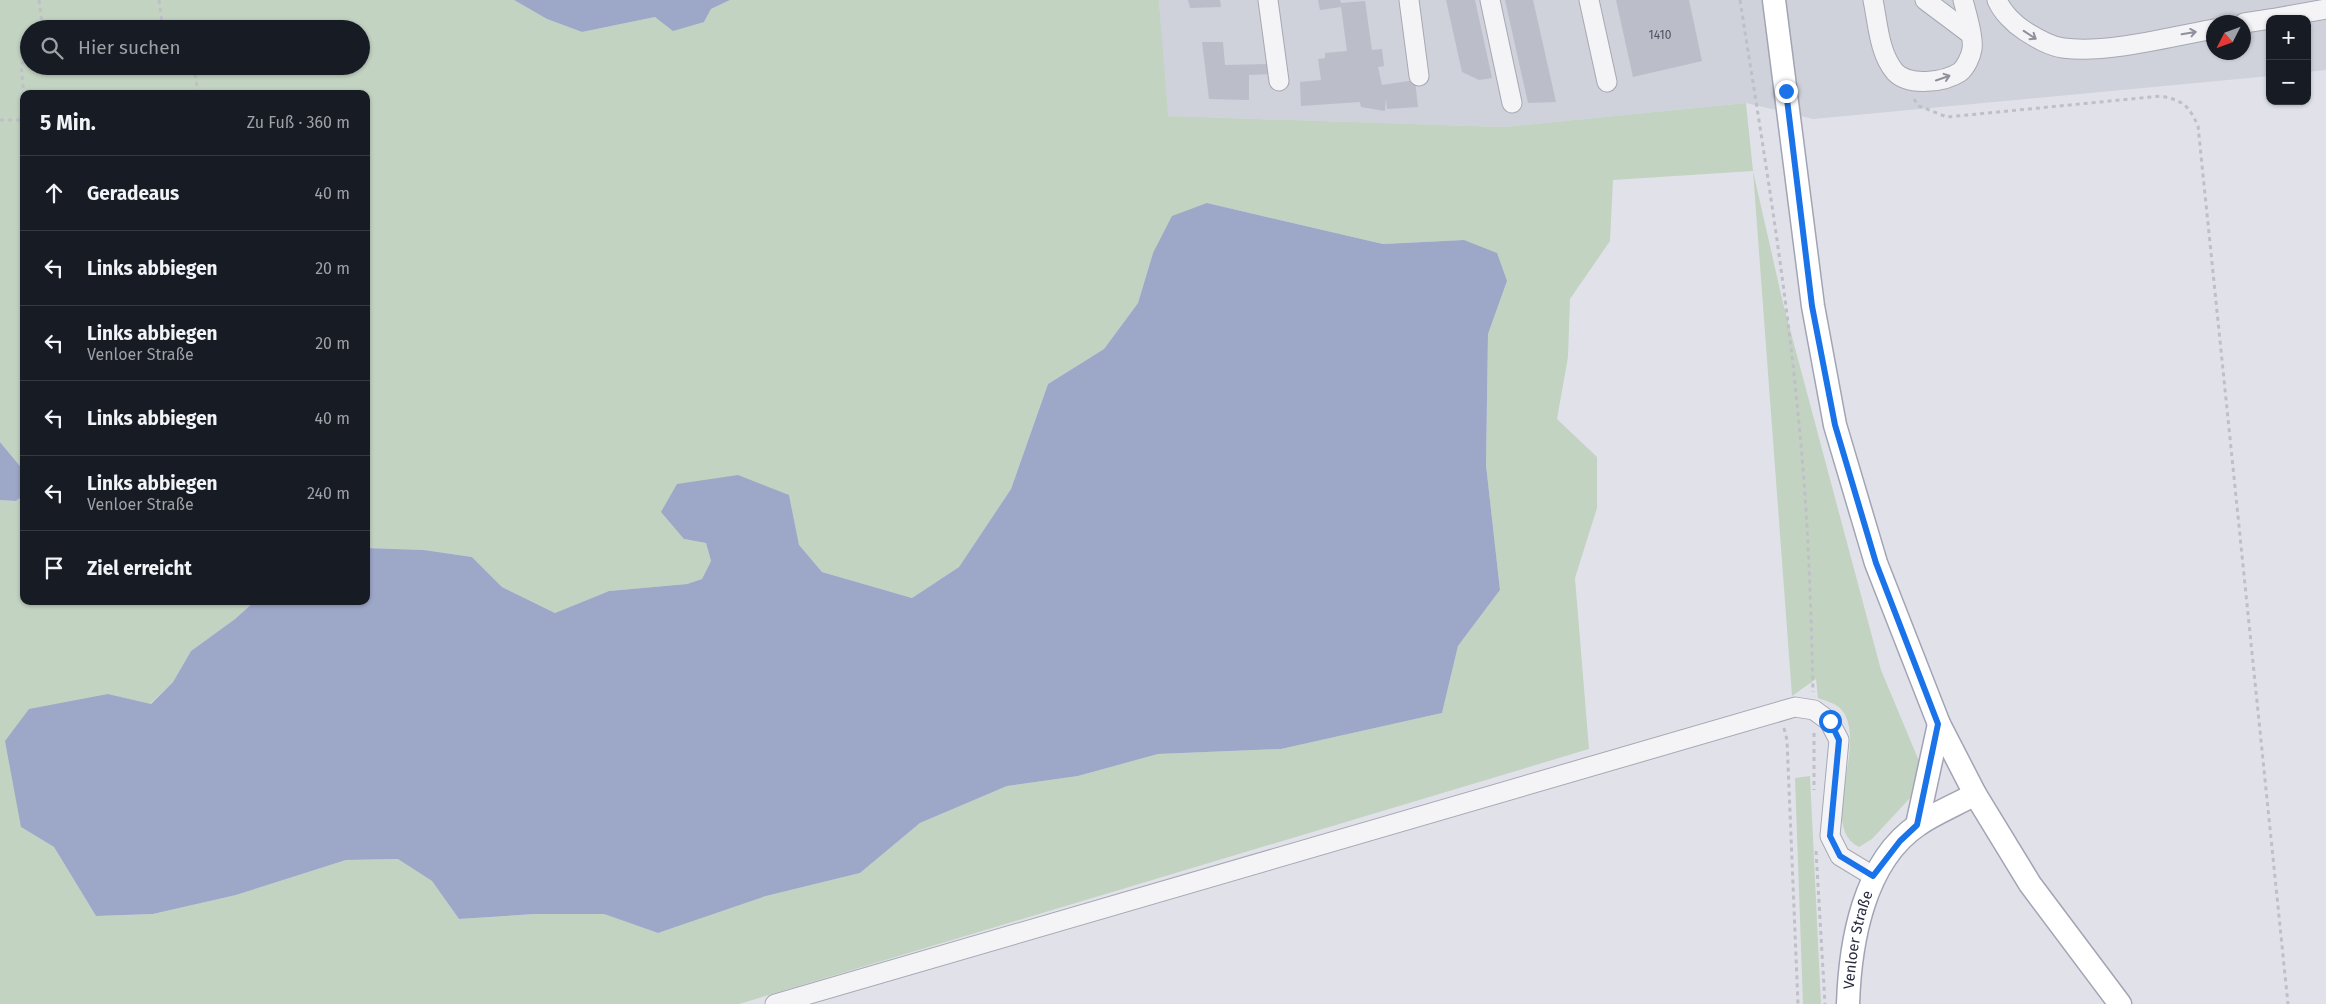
<!DOCTYPE html>
<html lang="de">
<meta charset="utf-8">
<style>
:root{--surface:#171b24;--page:#20242c;--text:#f1f3f6;--muted:#9ea1a6;--line:#363941}
body{margin:0;font-family:"Fira Sans",sans-serif;background:var(--page);color:var(--text)}
.controls{position:absolute;right:15px;top:15px;display:grid;overflow:hidden;border-radius:10px;box-shadow:0 1px 4px #0004}
.controls button{width:45px;height:45px;display:grid;place-items:center;padding:0;border:0;border-bottom:1px solid var(--line);background:var(--surface);color:var(--text);font:25px sans-serif}
.compass{position:absolute;left:2206px;top:15px;width:45px;height:45px;border-radius:50%;background:var(--surface);box-shadow:0 1px 4px #0004;rotate:228deg}
.stop{position:absolute;width:15px;height:15px;margin:-11px;border:4px solid #1a73e8;border-radius:50%;background:#fff}
.stop.end{background:#1a73e8;border-color:#fff;box-shadow:0 1px 5px #0008}
.list{margin:0;padding:0;list-style:none}
h2{display:flex;justify-content:space-between;align-items:center;height:65px;margin:0;padding:0 20px;font-size:21px}
h2 small{font-size:16px;font-weight:400;color:var(--muted)}
.list li{display:grid;grid-template-columns:32px 1fr auto;gap:15px;align-items:center;box-sizing:border-box;height:75px;padding:0 20px;border-top:1px solid var(--line)}
.list b{display:block;font-size:19px;white-space:nowrap}
.list p{margin:0;font-size:16px;white-space:nowrap;color:var(--muted)}
.list em{font-size:16px;font-style:normal;color:var(--muted)}
.icon{flex:none;width:28px;height:28px;fill:none;stroke:currentColor;stroke-width:2;stroke-linecap:round;stroke-linejoin:round}
.map{position:relative;flex:none;width:2326px;height:1004px;overflow:hidden}
.search{position:absolute;background:var(--surface);box-shadow:0 1px 4px #0004;left:20px;top:20px;width:350px;height:55px;display:flex;align-items:center;gap:12px;box-sizing:border-box;padding:0 18px;border-radius:28px;color:var(--muted);font-size:19px}
.panel{position:absolute;background:var(--surface);box-shadow:0 1px 4px #0004;left:20px;top:90px;width:350px;height:515px;border-radius:10px}
.map>svg:first-child{display:block}
.built{fill:#cfd1db;fill-rule:evenodd}
.green{fill:#c2d3c2;fill-rule:evenodd}
.water{fill:#9da7c8}
.building{fill:#bbbdc9}
.lines{fill:none;stroke-linecap:round;stroke-linejoin:round}
.minor-casing{stroke:#a6a8b3;stroke-width:21}
.major-casing{stroke:#a1a4b4;stroke-width:25}
.path{stroke:#bfc0c7;stroke-width:3;stroke-dasharray:4 4;stroke-linecap:butt}
.minor{stroke:#f4f4f7;stroke-width:19}
.major{stroke:#fff;stroke-width:22}
.oneway{stroke:#8f909c}
.route{stroke:#1a73e8;stroke-width:6}
.labels{text-anchor:middle;stroke-width:4;stroke-linejoin:round;paint-order:stroke}
.number-label{font-size:12px;fill:#4e5162}
.street-label{font-size:15px;fill:#2a2d40;stroke:#f0f2f7}
</style>
<div class="map">
<svg width="2326" height="1004" viewBox="0 0 2326 1004">
<rect width="100%" height="100%" fill="#e1e2e9"/>
<path class="built" d="M1159 0H2326V70L2307 72V19H2270V76L1813 119 1746 103 1503 127 1167 116ZM2214 22H2244V52H2214Z"/>
<g class="green">
<path d="M0 0H514L547 19 582 32 655 17 704 22 711 9 730 0H1159L1168 116 1503 127 1746 103 1753 171 1783 303 1881 670 1919 761 1910 798 1872 839 1859 847C1818 826 1866 750 1844 713 1839 704 1826 701 1818 698L1816 679 1792 696 1753 171 1613 180 1610 241 1570 299 1568 357 1557 419 1597 457V508L1575 578 1589 749 739 1004H0V500L16 501 24 495V601H255L235 619 191 651 173 682 150 704 108 694 21 827 54 847 96 916 153 914 236 895 346 860 399 859 432 881 459 919 535 914H604L658 933 766 896 860 873 920 823 1007 786 1078 776 1158 754 1281 749 1442 713 1458 646 1500 590 1486 465 1488 334 1507 281 1464 240 1383 244 1207 203 1153 253 1138 303 1104 349 1048 384 1011 489 959 567 912 598 822 572 799 546 789 496 684 539 706 543 711 561 702 579 687 584 609 591 555 613 502 587 472 557 424 550 366 548V94H24V471L0 442ZM29 29H361V66H29Z"/>
<polygon points="1810,776 1821,1004 1803,1004 1795,778"/>
</g>
<g class="water">
<polygon points="514,0 730,0 711,9 704,22 673,31 655,17 582,32 547,19"/>
<polygon points="1207,203 1383,244 1464,240 1497,253 1507,281 1488,334 1486,465 1500,590 1458,646 1442,713 1281,749 1158,754 1078,776 1007,786 920,823 860,873 766,896 658,933 604,914 535,914 459,919 432,881 398,859 346,860 236,895 153,914 96,916 54,847 21,827 5,741 29,709 108,694 151,704 173,682 191,651 235,619 255,601 366,601 366,548 424,550 472,557 502,587 555,613 609,591 687,584 702,579 711,561 706,543 684,539 661,512 677,484 738,475 789,495 799,545 822,572 912,598 959,567 1011,489 1048,384 1104,349 1138,303 1153,253 1172,216"/>
<polygon points="0,442 24,471 24,495 16,501 0,500"/>
</g>
<g class="building">
<polygon points="1188,0 1220,0 1221,7 1190,8"/>
<polygon points="1318,0 1340,0 1341,3 1365,1 1372,50 1382,49 1384,66 1378,67 1382,85 1415,80 1418,107 1387,109 1386,98 1385,111 1361,107 1360,102 1301,106 1300,82 1321,80 1318,59 1325,58 1325,53 1347,51 1341,7 1320,10"/>
<polygon points="1446,0 1475,0 1492,78 1479,80 1462,72"/>
<polygon points="1505,0 1533,0 1556,102 1528,103"/>
<polygon points="1616,0 1689,0 1702,61 1633,77"/>
<polygon points="1202,42 1223,42 1225,65 1270,64 1271,74 1249,75 1249,100 1209,99"/>
</g>
<g class="lines">
<defs>
<g id="minor">
<polyline points="1268,0 1279,81"/>
<polyline points="1409,0 1419,76"/>
<polyline points="1490,0 1512,103"/>
<polyline points="1589,0 1607,82"/>
<path d="M1873 0C1878 24 1879 53 1895 72 1909 87 1945 82 1960 72 1966 67 1971 56 1972 49 1974 38 1966 12 1963 0"/>
<polyline points="1925,0 1969,33"/>
<path d="M1997 0C2002 12 2014 24 2025 31 2036 38 2049 46 2063 48 2107 54 2169 37 2214 29"/>
<polyline points="2270,19 2326,9"/>
<polyline points="2244,23 2270,19"/>
<polyline points="775,1004 1795,707 1814,710 1829,721 1839,740 1830,836 1840,856 1873,876"/>
</g>
<g id="major">
<polyline points="1774,0 1813,306 1835,425 1876,563 1939,724 1975,794 2030,884 2120,1004"/>
<polyline points="1917,825 1939,724"/>
<path id="s1" d="M1848 1004C1850 944 1863 862 1918 825 1935 813 1956 805 1975 794"/>
</g>
</defs>
<use href="#minor" class="minor-casing"/>
<use href="#major" class="major-casing"/>
<g class="path">
<polyline points="39,0 43,29"/>
<polyline points="159,0 162,22 169,29"/>
<path d="M1740 0C1762 141 1786 282 1799 424 1808 513 1811 603 1813 692"/>
<polyline points="194,66 198,94"/>
<polyline points="24,96 21,65 29,53"/>
<path d="M1914 99 1919 106 1947 117 2161 96C2183 101 2188 104 2198 126L2288 1004"/>
<polyline points="0,120 24,120"/>
<polyline points="1784,728 1787,740 1798,1004"/>
<polyline points="1814,733 1814,790"/>
<polyline points="1816,851 1825,1004"/>
</g>
<use href="#minor" class="minor"/>
<use href="#major" class="major"/>
</g>
<defs><path id="oneway-shaft" d="M-6 0H5M1.5-3L5.5 0L1.5 3" fill="none" stroke-width="1.6" stroke-linecap="round" stroke-linejoin="round" transform="scale(1.25)"/></defs>
<g class="oneway">
<use href="#oneway-shaft" transform="translate(2189 33) rotate(-10)"/>
<use href="#oneway-shaft" transform="translate(2030 35) rotate(33)"/>
<use href="#oneway-shaft" transform="translate(1943 78) rotate(-19)"/>
</g>
<g class="lines">
<polyline class="route" points="1786,91 1812,306 1835,425 1876,563 1938,724 1917,825 1900,841 1873,876 1840,856 1830,836 1839,740 1830,721"/>
</g>
<g class="labels">
<g class="number-label">
<text x="1660" y="39">1410</text>
</g>
<g class="street-label">
<text dy="5" stroke="none"><textPath href="#s1" startOffset="65">Venloer Straße</textPath></text>
</g>
</g>
</svg>
<div class="controls">
<button>+</button>
<button>−</button>
</div>
<svg class="compass" viewBox="-18 -18 36 36"><path d="M0-13l5 13h-10z" fill="#e53935"/><path d="M0 13l5-13h-10z" fill="#9ea1a6"/></svg>
<div class="stop" style="left:1830px;top:721px"></div>
<div class="stop end" style="left:1786px;top:91px"></div>
<div class="search"><svg class="icon" aria-label="search" viewBox="0 0 24 24"><circle cx="10" cy="10" r="6"/><path d="M15 15l6 6"/></svg>Hier suchen</div>
<section class="panel">
<h2>5 Min.<small>Zu Fuß · 360 m</small></h2>
<ul class="list">
<li><svg class="icon" aria-label="ahead" viewBox="0 0 24 24"><path d="M12 20V5M6 11l6-6 6 6"/></svg><div><b>Geradeaus</b></div><em>40 m</em></li>
<li><svg class="icon" aria-label="left" viewBox="0 0 24 24"><path d="M17 20v-9H6M10 6l-5 5 5 5"/></svg><div><b>Links abbiegen</b></div><em>20 m</em></li>
<li><svg class="icon" aria-label="left" viewBox="0 0 24 24"><path d="M17 20v-9H6M10 6l-5 5 5 5"/></svg><div><b>Links abbiegen</b><p>Venloer Straße</p></div><em>20 m</em></li>
<li><svg class="icon" aria-label="left" viewBox="0 0 24 24"><path d="M17 20v-9H6M10 6l-5 5 5 5"/></svg><div><b>Links abbiegen</b></div><em>40 m</em></li>
<li><svg class="icon" aria-label="left" viewBox="0 0 24 24"><path d="M17 20v-9H6M10 6l-5 5 5 5"/></svg><div><b>Links abbiegen</b><p>Venloer Straße</p></div><em>240 m</em></li>
<li><svg class="icon" aria-label="arrive" viewBox="0 0 24 24"><path d="M6 21V4h12l-3 4 3 4H6"/></svg><div><b>Ziel erreicht</b></div></li>
</ul>
</section>
</div>
